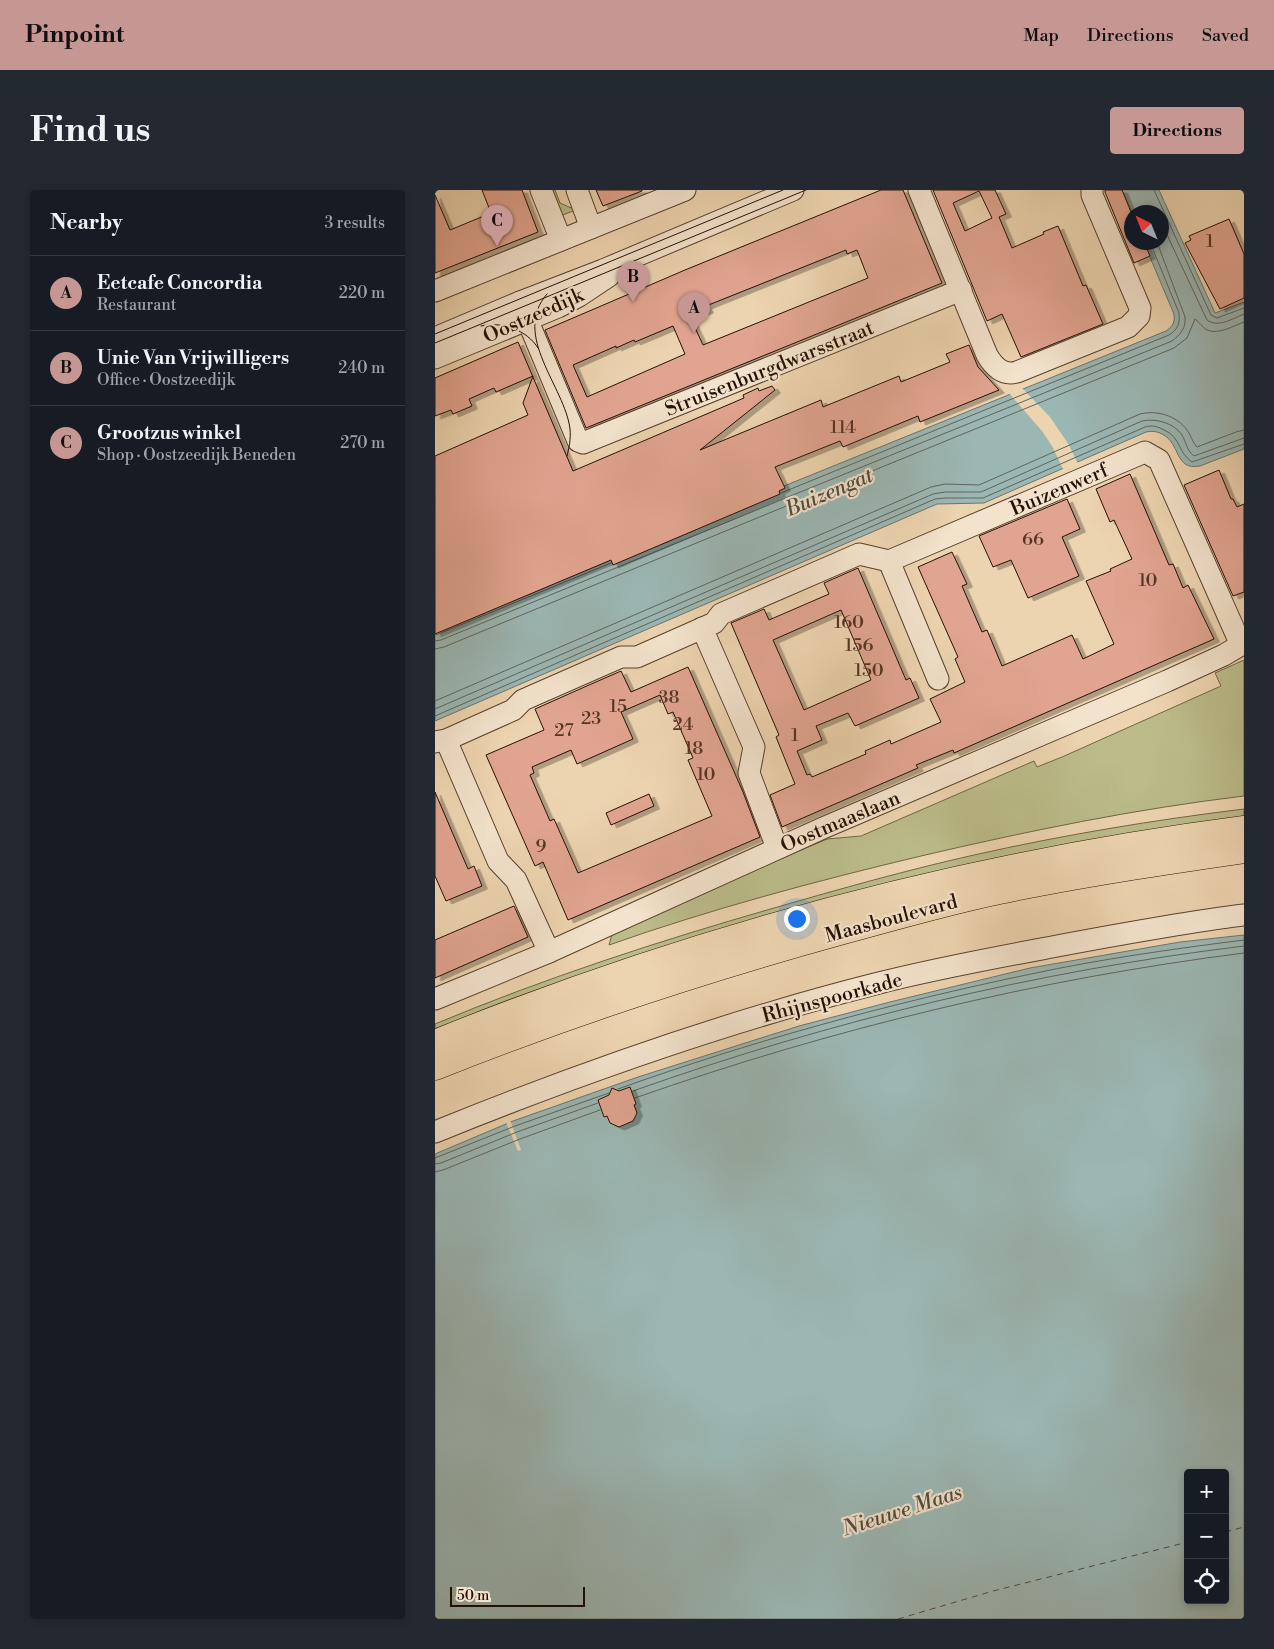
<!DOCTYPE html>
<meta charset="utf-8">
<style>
:root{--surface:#171b24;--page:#242831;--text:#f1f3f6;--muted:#9ea1a6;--line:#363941;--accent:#c59692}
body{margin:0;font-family:"Libre Bodoni",serif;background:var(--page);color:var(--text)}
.controls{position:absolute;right:15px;bottom:15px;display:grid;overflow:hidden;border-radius:5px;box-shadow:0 2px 8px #0003}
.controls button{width:45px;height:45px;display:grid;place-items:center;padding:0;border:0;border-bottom:1px solid var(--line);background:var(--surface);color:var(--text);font:25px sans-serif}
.compass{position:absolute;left:689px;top:15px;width:45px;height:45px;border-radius:50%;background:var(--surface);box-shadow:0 2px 8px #0003;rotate:317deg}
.scale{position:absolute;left:15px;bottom:12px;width:135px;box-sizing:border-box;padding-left:5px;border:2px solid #261001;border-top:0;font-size:14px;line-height:18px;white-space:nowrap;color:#261001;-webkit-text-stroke:4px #f3e3cc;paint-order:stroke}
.you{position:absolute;left:361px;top:728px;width:18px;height:18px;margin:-12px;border:4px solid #fff;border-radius:50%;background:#1a73e8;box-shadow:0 0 0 8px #1a73e833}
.badge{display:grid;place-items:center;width:32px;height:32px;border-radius:50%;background:var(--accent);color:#111;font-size:16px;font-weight:700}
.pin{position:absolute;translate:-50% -41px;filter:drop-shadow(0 1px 2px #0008)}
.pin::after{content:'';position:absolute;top:26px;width:18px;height:15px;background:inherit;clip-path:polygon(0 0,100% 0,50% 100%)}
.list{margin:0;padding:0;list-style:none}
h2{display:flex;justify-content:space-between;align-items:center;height:65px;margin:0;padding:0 20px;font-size:21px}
h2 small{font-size:16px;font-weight:400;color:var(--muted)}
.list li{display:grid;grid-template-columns:32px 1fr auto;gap:15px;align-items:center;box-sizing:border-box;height:75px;padding:0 20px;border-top:1px solid var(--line)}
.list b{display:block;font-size:19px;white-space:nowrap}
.list p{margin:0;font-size:16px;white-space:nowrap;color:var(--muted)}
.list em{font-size:16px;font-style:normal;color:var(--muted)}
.icon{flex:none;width:28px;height:28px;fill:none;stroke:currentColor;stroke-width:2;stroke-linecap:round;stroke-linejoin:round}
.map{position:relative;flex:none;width:809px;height:1429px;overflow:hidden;border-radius:5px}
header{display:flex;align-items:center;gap:30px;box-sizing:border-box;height:70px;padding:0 25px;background:var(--accent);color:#111}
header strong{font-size:24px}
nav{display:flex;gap:28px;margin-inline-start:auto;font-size:18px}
.intro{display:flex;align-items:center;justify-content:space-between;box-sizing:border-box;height:120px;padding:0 30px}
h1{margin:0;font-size:35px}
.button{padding:12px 22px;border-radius:5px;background:var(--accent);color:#111;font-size:18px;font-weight:700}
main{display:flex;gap:30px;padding:0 30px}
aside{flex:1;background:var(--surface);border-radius:5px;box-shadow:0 2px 8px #0003}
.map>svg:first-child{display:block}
.green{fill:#bbbc8a;stroke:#706646}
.water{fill:#9bb7b4;stroke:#6c746c;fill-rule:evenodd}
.pier{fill:#edd4b0}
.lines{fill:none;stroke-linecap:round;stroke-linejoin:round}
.shore{stroke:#60645a;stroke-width:1}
.ferry{stroke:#4f4a40;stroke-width:1;stroke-dasharray:6 5;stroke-linecap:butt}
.building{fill:#e1a490;stroke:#261001;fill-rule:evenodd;filter:url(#shadow)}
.minor-casing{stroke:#58412d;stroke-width:23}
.major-casing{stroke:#261001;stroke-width:29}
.minor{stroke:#f3e3cc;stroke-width:21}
.major{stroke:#edd4b0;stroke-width:28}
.tram{stroke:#261001;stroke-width:1}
.labels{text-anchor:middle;stroke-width:4.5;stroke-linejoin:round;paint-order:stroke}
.number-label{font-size:18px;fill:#553525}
.street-label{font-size:20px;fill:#261001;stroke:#f3e3cc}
.water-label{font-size:21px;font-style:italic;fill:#4f4a40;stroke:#f3e3cc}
</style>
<header>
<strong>Pinpoint</strong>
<nav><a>Map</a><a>Directions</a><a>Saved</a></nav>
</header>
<div class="intro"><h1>Find us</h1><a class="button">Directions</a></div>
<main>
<aside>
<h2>Nearby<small>3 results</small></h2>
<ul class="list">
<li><span class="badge">A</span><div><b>Eetcafe Concordia</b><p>Restaurant</p></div><em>220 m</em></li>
<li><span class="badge">B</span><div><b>Unie Van Vrijwilligers</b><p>Office · Oostzeedijk</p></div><em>240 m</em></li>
<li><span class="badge">C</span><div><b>Grootzus winkel</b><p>Shop · Oostzeedijk Beneden</p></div><em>270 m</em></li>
</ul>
</aside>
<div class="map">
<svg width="809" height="1429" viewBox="0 0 809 1429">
<defs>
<filter id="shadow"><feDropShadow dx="5.5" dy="3" stdDeviation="0" flood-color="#0004"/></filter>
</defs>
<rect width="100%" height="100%" fill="#edd4b0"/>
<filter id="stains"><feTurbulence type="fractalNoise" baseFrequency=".004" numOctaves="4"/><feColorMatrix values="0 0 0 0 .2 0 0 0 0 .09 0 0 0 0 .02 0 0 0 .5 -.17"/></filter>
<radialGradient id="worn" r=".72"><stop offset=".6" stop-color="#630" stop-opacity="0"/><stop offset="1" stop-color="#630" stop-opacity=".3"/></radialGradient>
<g class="green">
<polygon points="112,0 120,0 125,13 141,20 122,27"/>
<path d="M809 470V606C700 619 593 641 486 666 381 691 276 719 174 755L177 744 185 737 392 649 426 646 599 571 602 577 627 567 786 496 780 483Z"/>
<path d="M809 619V629L0 843V834C110 788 224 751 339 718 405 699 472 680 539 665 628 645 719 630 809 619Z"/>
</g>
<g class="water">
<path d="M687 0H724L780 123 809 112V259L765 276C739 281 746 253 727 244 721 241 717 241 711 242L549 313 502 314 0 531V441L354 294 731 141C738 136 740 133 739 124L709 53 726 52V22H697Z"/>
<path d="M809 745V1429H0V964L78 931 203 887 364 836 455 812 595 778 745 752ZM753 1283H790V1410H753Z"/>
</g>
<g class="pier">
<polygon points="586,197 615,227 634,255 643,274 629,281 617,256 607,241 573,202"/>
<polygon points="75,930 86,960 83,961 71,932"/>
</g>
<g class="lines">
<g class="shore">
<polyline points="719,0 776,125 782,128 809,118"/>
<path d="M726 32 772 130C783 138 797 129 809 124"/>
<path d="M346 303 734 145C743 139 745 134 744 123L715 52"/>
<polyline points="1,445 176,373"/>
<path d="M0 451 6 450 358 305 737 151C746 144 751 138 750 127L722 52"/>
<path d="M0 459 9 457 361 312 739 158 752 148 760 129C764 132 767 137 772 140 784 145 798 136 809 132"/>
<path d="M0 511 496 297 510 294 544 295 705 224C721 220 741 225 752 240 756 245 757 252 762 257L801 242 809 240"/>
<path d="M0 519 498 304 510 302H546L707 231C721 228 739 233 747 245 751 252 752 261 759 266L809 248"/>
<path d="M0 526 500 309 510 308H548L710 237C717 235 722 236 729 240 746 247 743 263 757 272L809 254"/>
<path d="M183 899C317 851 456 813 596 784 666 769 738 759 809 750"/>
<path d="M198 901C395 831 602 781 809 756"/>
<path d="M200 908C396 839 603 789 809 763"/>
<polyline points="0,968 80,936 174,903"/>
<polyline points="0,974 6,973 82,942 163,913"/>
<polyline points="0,982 8,980 85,949 165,920"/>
</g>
<g class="ferry">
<polyline points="790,1342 809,1337"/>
<polyline points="463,1429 558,1401 753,1352"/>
</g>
</g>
<g class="building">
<polygon points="47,0 87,0 103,42 0,83 0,5 15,40 56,23"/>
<polygon points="161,0 207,0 207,1 168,16"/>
<path d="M446 0H468L507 93 151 238 110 140 250 80ZM411 60 412 64 422 60 433 88 268 155 255 127 273 120 271 116ZM238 136 250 164 152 207 138 175 181 156V158L199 150 200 152Z"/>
<path d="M498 0H560L571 24 564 27 577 58 609 44 608 42 623 36 648 96 651 95 668 134 586 167 567 124 552 131ZM544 1 557 28 530 41 518 13Z"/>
<polygon points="670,0 687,0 696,22 696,52 709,52 715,66 699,73 670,2"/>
<polygon points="794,29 809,64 809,108 785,119 750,53 756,50 754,46"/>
<polygon points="83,152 138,281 309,208 308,205 323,198 324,201 337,196 340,200 265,260 386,210 388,217 464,186 466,192 515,172 511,164 534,155 543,177 564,200 485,232 483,226 408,257 405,251 340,277 350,298 344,301 345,304 178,375 176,370 0,444 0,266 93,225 88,213 98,186 61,202 59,198 34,209 37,216 18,224 16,220 0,226 0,188"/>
<polygon points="784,280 796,309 798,309 802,317 809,314 809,402 798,406 749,295"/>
<path d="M695 284 734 375 738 374 748 398 753 395 779 449 519 563 518 560 481 575 483 578 347 637 335 605 360 594 341 547 344 545 296 433 329 419 334 430 394 404 389 393 423 378 471 490 475 488 484 508 420 536 413 523 381 536 387 550 362 561 372 585 375 584 377 587 431 564 430 561 455 550 456 554 506 532 495 509 530 492 520 469 523 467 483 377 517 362 532 394 527 396 547 442 552 440 567 476 637 445 648 469 679 454 651 391 676 381 675 379 697 369 679 330 675 332 661 299ZM406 420 436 490 369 520 338 450Z"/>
<polygon points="632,309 645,339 627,347 644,386 593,408 576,370 558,377 544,346"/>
<path d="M253 477 308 602 325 647 133 730 108 672 100 676 51 565 109 540 100 519 154 495 186 481 196 502ZM225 505 233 524 238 522 258 568 253 570 277 626 143 683 119 629 115 631 95 585 99 583 97 577 136 560 142 574 198 549 186 522Z"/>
<polygon points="0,602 33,679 39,676 47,696 11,711 0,686"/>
<polygon points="214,604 219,616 176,635 171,623"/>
<polygon points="79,716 93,747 0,788 0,750"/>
<polygon points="195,897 201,914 199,915 202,923 198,931 184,937 175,933 172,926 169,927 163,910 174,905 177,898 184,901"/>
</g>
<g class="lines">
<defs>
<g id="minor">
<polyline points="106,0 126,50"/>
<polyline points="142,0 156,38"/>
<path d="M484 0 552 165C559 177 568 186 582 182L693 137 704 126 705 118 657 5V0"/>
<polyline points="0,101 250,0"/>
<polyline points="85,112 143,251 148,253 526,100"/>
<polyline points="0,148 85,112 168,80 358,0"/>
<polyline points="0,168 123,117 144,106 174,86"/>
<polyline points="267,438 319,557 314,583 342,658"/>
<polyline points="503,489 454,371 710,262 724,270 806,455"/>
<polyline points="11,550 63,671 81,690 114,762"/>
<polyline points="0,552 11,550 78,520 88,510 186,467 202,467 279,433 286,424 424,364 454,371"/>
<polyline points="0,809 114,762 388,638 732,491 789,465 809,453"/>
<path d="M0 942C143 884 290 832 440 794 498 779 558 768 617 757 681 745 745 733 809 725"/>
</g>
<g id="major">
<path d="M0 854C259 749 532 676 809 640"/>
<path d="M0 876C133 823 270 778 408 740 460 726 511 711 564 700 645 683 727 671 809 659"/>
</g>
</defs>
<use href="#minor" class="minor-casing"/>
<use href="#major" class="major-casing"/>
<use href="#minor" class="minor"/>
<use href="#major" class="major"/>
<g class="tram">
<path d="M112 104C76 145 130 197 135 239 136 249 134 258 132 266"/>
<path d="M46 136C67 131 92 140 103 158"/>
<polyline points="0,144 348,0"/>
<polyline points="0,153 371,0"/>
</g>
</g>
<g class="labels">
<g class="number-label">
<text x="775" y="57">1</text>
<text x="408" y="243">114</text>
<text x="598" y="355">66</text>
<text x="713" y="396">10</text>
<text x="414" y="438">160</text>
<text x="424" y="461">156</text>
<text x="434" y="486">150</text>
<text x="234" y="513">38</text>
<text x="183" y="522">15</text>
<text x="156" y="534">23</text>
<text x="248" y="540">24</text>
<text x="129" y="546">27</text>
<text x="360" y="551">1</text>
<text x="259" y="564">18</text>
<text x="271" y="590">10</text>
<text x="106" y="662">9</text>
</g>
<g class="street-label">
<text transform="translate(98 125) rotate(-24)" y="7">Oostzeedijk</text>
<text transform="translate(334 178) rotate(-22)" y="7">Struisenburgdwarsstraat</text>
<text transform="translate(624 299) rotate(-23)" y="7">Buizenwerf</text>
<text transform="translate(405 631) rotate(-23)" y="7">Oostmaaslaan</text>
<text transform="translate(456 728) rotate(-15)" y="7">Maasboulevard</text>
<text transform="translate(397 807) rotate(-15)" y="7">Rhijnspoorkade</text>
</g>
<g class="water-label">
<text transform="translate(394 302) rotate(-23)" y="7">Buizengat</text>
<text transform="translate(467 1320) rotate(-18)" y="7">Nieuwe Maas</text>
</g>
</g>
<rect width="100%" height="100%" filter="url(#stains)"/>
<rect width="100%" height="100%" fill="url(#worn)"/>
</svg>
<div class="controls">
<button>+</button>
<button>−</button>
<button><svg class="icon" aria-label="locate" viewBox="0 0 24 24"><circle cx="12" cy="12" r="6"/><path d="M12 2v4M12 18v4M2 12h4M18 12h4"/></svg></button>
</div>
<svg class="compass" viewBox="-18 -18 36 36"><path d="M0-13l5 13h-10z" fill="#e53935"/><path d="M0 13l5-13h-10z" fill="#9ea1a6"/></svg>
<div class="scale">50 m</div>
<div class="you"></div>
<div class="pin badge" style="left:259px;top:143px">A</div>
<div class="pin badge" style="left:198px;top:112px">B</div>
<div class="pin badge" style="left:62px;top:56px">C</div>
</div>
</main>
